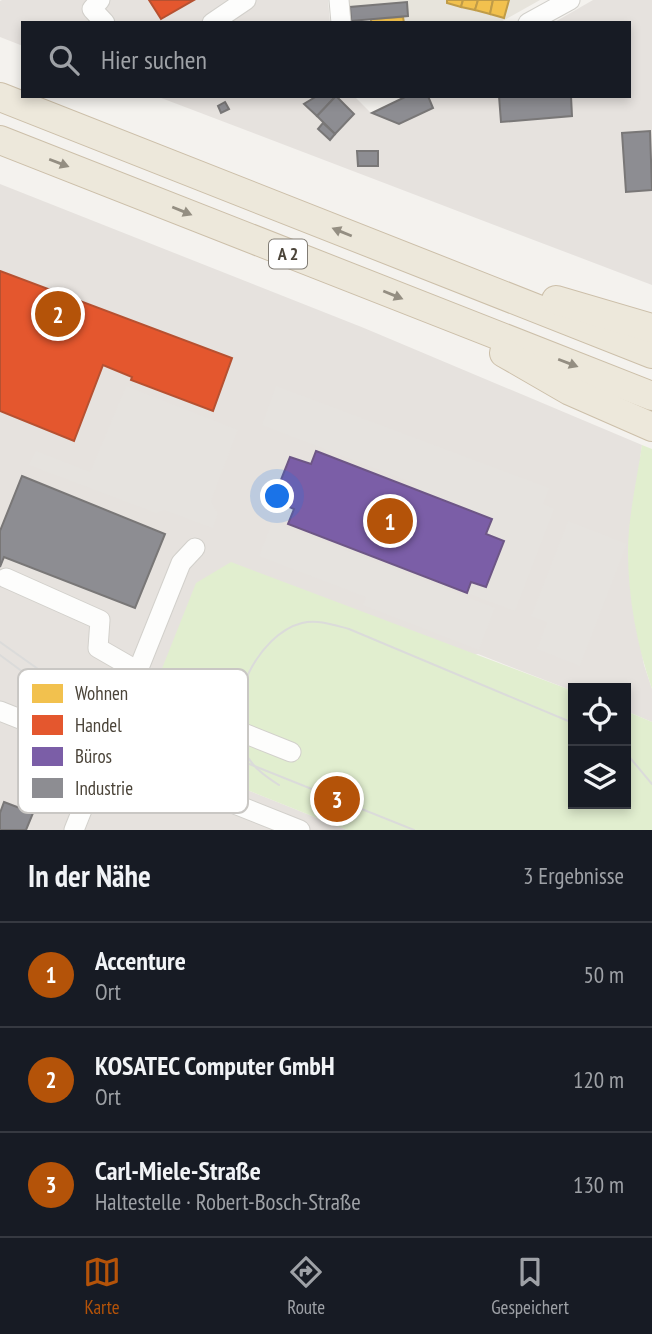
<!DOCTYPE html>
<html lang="de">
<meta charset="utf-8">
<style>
:root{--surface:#171b24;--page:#20242c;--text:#f1f3f6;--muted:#9ea1a6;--line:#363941;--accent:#b45309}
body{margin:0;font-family:"PT Sans Narrow",sans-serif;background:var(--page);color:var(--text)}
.controls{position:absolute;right:21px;bottom:21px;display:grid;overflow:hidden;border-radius:0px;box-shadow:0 4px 10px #0003}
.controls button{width:63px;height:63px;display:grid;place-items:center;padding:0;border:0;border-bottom:2px solid var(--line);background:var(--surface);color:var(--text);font:35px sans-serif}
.you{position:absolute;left:278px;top:497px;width:24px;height:24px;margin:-18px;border:5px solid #fff;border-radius:50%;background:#1a73e8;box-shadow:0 0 0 10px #1a73e833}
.badge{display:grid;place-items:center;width:46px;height:46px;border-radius:50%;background:var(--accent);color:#fff;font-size:23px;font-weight:700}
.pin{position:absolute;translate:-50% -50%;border:4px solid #fff;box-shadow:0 2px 7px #0006}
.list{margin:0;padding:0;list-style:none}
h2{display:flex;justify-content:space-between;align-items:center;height:91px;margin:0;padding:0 28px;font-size:30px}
h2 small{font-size:23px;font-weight:400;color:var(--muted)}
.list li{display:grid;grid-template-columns:46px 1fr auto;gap:21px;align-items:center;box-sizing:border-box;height:105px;padding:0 28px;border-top:2px solid var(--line)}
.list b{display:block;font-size:26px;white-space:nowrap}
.list p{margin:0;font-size:23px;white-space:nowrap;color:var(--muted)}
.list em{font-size:23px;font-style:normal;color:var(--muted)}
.icon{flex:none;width:38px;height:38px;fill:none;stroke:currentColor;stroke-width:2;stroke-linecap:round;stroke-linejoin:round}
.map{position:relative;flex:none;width:652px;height:830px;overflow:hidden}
.search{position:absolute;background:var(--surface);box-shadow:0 4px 10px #0003;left:21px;right:21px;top:21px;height:77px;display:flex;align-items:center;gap:18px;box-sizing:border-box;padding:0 24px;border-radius:0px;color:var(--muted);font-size:26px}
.sheet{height:406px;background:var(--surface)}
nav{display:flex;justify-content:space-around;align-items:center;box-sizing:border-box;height:98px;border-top:2px solid var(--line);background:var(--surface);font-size:19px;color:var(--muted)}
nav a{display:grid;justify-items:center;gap:4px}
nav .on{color:var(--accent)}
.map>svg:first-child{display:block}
.residential{fill:#e7e4dc}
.industrial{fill:#e6e2de}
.green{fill:#e1eecf}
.parking{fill:#e6e3df}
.homes{fill:#f2c14e;stroke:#c09c48;stroke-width:2}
.shops{fill:#e4572e;stroke:#b65131;stroke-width:2}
.offices{fill:#7b5ea7;stroke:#6d5686;stroke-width:2}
.industry{fill:#8d8d92;stroke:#797777;stroke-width:2}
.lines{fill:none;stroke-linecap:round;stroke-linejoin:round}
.minor-casing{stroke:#d2d0cb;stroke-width:21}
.highway-casing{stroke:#ccbfa9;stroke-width:30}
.minor{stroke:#fdfdfc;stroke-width:19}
.highway{stroke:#ede8db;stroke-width:28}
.tram{stroke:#dbdbda;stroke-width:2}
.oneway{fill:#948e82}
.labels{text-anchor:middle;stroke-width:7;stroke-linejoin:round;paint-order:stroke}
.shield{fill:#fff;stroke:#817c74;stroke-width:2}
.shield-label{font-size:18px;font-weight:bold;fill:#4b4439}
.key{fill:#fff;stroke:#c9c7c4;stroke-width:2}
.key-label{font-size:19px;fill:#4b4439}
</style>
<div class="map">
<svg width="652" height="830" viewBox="0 0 652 830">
<rect width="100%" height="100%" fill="#f4f2ee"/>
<polygon class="residential" points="348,0 540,0 499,23 350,23"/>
<g class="industrial">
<polygon points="2,0 328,0 330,23 23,23 23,46 0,37 0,1"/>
<polygon points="593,0 652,0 652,285 156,96 354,96 371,113 407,96 629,96 629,23 553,23"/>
<polygon points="0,184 364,328 642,445 628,551 633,608 644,665 652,689 652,722 626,711 626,688 573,688 573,691 478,654 132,744 347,830 0,830"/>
</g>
<g class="green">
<path d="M642 445 652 449V689C637 646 628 597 628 552 628 516 637 480 642 445Z"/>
<polygon points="231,562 573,691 573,804 626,804 626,711 652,722 652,830 347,830 132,744 196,583"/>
</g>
<g class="parking">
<polygon points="126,386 238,430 211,501 218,514 213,528 164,510 156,513 29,465 36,451 90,472"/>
<polygon points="276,386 549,488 543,504 554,509 515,611 467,593 471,582 486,587 503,542 486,534 492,519 415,489 416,484 262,425"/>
<polygon points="568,521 627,544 580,666 537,649 547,622 531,616"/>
<polygon points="272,522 495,608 479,650 363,605 366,597 259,556"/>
</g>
<g class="homes">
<polygon points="447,0 463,0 461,7 447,3"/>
<polygon points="463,0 478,0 475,10 461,7"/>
<polygon points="478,0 493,0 490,14 475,10"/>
<polygon points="493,0 509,0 504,18 490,14"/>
<polygon points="403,17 404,23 371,23 371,19"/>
</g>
<g class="shops">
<polygon points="149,0 194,0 161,19"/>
<polygon points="0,271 232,358 213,411 131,380 132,377 103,365 74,441 0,411"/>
</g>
<polygon class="offices" points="316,451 492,519 486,534 504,541 486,587 471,582 467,593 288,524 294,509 273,500 290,457 311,464"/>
<g class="industry">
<polygon points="407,2 408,16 351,21 350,7"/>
<polygon points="317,96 336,96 317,116 304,104"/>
<polygon points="336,96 354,114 335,134 317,116"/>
<polygon points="407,96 428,96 433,108 399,124 372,113"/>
<polygon points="499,96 571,96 572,116 501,122"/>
<polygon points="225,102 229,109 221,113 218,106"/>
<polygon points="323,123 335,134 330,140 318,129"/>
<polygon points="650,131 652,190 626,192 622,133"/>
<polygon points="357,151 378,151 378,166 358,166"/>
<polygon points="22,476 165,534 135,608 4,557 0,567 0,531"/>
<polygon points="4,802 33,813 26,830 0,830 0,813"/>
</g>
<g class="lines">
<defs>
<g id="minor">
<polyline points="100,0 92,9 105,23"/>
<polyline points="339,0 341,23"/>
<polyline points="212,23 246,0"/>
<polyline points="528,23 570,0"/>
<polyline points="6,578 100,620 98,648 138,671"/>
<polyline points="131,688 291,752"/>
<polyline points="0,711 300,830"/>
<polyline points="74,830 181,563 195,548"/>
</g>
<g id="highway">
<polyline points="0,97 652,354"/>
<polyline points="0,140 652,396"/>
<polyline points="556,300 652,328"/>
<polyline points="504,353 570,391 652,427"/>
</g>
</defs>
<use href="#minor" class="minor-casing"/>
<use href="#highway" class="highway-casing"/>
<use href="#minor" class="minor"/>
<use href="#highway" class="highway"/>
<g class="tram">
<polyline points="0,642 38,669 122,713 414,830"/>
<polyline points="0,655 31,678 65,696"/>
<path d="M171 728C197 733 225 717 238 695"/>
<polyline points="626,753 652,784"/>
<path d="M279 785C263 775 250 765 242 747 223 706 258 634 302 623 318 619 334 625 349 629L573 723"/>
</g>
</g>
<defs><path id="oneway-solid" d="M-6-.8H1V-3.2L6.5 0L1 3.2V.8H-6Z" transform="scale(1.75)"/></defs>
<g class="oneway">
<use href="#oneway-solid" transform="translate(59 163) rotate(21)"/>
<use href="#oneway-solid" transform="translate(182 211) rotate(22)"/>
<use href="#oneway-solid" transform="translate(342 232) rotate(-158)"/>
<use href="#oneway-solid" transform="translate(393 295) rotate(22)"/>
<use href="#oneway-solid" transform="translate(568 363) rotate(21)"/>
</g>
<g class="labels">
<rect class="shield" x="269" y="239.5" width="38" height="29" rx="5"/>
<g class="shield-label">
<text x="288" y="260">A 2</text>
</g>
</g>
<rect x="18" y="669" width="230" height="144" rx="10" class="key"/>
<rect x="32" y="684" width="31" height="19" fill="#f2c14e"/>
<rect x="32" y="715" width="31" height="20" fill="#e4572e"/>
<rect x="32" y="747" width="31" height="19" fill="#7b5ea7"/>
<rect x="32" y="778" width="31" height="20" fill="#8d8d92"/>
<g class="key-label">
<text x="75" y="700">Wohnen</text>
<text x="75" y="732">Handel</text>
<text x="75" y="763">Büros</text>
<text x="75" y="795">Industrie</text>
</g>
</svg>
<div class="controls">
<button><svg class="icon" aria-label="locate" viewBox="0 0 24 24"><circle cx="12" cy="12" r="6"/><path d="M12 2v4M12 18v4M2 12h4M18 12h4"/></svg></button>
<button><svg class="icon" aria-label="layers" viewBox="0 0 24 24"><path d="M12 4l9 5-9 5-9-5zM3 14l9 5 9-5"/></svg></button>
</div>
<div class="you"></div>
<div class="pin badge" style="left:390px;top:521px">1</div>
<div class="pin badge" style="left:58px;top:314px">2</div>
<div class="pin badge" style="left:337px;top:799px">3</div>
<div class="search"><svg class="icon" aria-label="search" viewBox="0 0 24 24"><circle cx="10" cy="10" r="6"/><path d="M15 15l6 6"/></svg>Hier suchen</div>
</div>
<section class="sheet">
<h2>In der Nähe<small>3 Ergebnisse</small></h2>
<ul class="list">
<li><span class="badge">1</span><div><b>Accenture</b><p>Ort</p></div><em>50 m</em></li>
<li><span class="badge">2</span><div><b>KOSATEC Computer GmbH</b><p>Ort</p></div><em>120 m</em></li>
<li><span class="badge">3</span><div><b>Carl-Miele-Straße</b><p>Haltestelle · Robert-Bosch-Straße</p></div><em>130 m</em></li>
</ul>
</section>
<nav>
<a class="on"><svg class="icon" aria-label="map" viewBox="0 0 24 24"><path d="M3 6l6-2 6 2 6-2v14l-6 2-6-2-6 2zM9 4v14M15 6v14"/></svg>Karte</a>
<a><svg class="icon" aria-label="directions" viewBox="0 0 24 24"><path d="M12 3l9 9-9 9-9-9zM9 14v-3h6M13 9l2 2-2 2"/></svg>Route</a>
<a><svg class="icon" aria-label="saved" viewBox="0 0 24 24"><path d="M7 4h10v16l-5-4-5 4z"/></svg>Gespeichert</a>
</nav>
